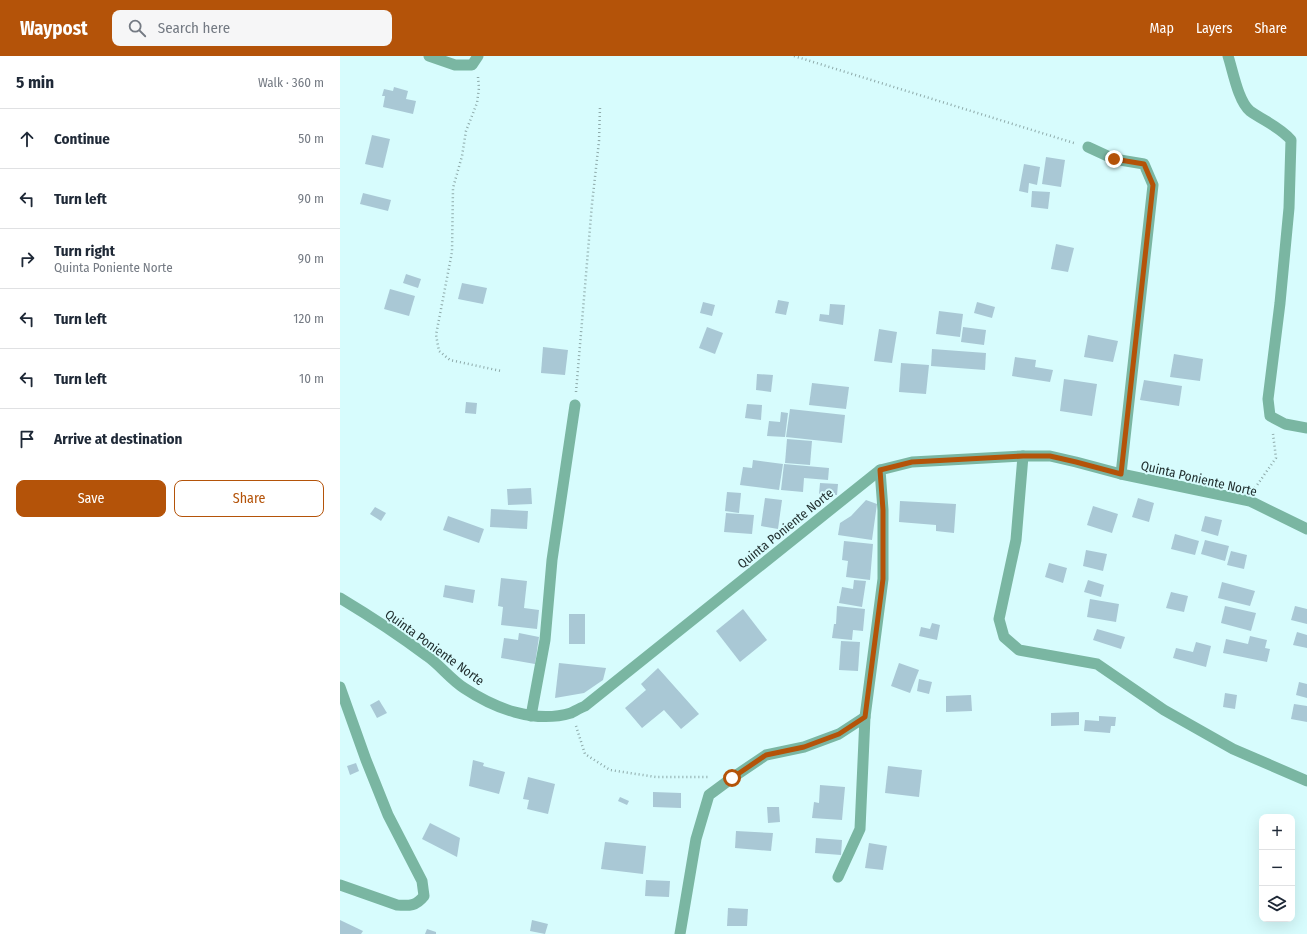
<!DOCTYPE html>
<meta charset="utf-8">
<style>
:root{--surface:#fff;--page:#f6f6f7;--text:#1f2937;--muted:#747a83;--line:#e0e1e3;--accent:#b45309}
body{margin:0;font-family:"Fira Sans Condensed",sans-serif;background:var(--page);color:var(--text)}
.controls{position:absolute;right:12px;bottom:12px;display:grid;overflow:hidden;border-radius:8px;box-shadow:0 4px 16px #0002}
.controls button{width:36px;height:36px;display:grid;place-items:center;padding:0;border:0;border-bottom:1px solid var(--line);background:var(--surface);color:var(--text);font:20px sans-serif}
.stop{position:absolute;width:12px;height:12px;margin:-9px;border:3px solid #b45309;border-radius:50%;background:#fff}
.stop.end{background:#b45309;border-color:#fff;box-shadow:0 1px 4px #0008}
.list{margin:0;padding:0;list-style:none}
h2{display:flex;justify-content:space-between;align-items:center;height:52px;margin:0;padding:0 16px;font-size:17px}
h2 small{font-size:13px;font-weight:400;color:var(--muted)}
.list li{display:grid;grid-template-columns:26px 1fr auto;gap:12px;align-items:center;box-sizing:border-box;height:60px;padding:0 16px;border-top:1px solid var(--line)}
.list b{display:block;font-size:15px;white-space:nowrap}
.list p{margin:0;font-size:13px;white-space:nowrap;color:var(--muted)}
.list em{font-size:13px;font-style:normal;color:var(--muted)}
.actions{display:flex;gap:8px;padding:12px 16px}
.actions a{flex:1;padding:9px 0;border:1px solid var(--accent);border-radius:8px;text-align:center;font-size:14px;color:var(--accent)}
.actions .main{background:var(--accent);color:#fff}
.icon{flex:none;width:22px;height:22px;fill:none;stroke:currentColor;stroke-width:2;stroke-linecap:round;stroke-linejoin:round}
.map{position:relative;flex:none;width:967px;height:878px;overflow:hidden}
header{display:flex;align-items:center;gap:24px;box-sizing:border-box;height:56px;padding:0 20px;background:var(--accent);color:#fff}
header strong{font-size:19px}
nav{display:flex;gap:22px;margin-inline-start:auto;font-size:14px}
.search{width:280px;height:36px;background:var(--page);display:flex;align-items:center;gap:10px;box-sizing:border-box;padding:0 14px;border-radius:8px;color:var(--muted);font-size:15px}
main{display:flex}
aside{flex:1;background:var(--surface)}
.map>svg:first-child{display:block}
.building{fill:#a9c8d5}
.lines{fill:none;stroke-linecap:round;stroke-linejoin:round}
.path{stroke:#8eaaaa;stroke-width:2.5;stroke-dasharray:1 3;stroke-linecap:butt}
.minor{stroke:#7ab6a2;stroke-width:11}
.tertiary{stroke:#7ab6a2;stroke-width:11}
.route{stroke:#b45309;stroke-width:5}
.labels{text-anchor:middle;stroke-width:4;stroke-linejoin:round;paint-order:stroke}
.street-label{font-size:13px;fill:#223030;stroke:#d7fcfd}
</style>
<header>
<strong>Waypost</strong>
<div class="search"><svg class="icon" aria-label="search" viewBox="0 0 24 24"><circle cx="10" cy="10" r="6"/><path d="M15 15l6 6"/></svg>Search here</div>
<nav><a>Map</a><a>Layers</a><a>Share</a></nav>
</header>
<main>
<aside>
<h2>5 min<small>Walk · 360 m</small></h2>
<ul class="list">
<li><svg class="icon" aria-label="ahead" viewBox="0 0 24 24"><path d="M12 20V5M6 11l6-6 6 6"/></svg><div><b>Continue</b></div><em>50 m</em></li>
<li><svg class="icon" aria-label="left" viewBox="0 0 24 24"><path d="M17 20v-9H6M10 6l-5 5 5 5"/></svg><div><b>Turn left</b></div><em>90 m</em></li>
<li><svg class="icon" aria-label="right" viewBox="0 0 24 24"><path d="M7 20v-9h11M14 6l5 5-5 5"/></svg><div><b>Turn right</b><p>Quinta Poniente Norte</p></div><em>90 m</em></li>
<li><svg class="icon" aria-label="left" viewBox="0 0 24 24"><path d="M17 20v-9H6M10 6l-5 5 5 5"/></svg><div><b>Turn left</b></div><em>120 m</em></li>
<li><svg class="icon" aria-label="left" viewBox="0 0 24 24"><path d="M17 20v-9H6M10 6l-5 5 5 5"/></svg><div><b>Turn left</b></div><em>10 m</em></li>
<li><svg class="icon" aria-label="arrive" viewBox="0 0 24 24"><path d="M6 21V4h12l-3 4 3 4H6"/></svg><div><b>Arrive at destination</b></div></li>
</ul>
<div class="actions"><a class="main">Save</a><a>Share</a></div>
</aside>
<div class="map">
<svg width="967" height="878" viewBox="0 0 967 878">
<rect width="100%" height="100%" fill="#d7fcfd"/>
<g class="building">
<polygon points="54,31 68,35 66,43 76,45 73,58 43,51 45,40 42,40 44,33 53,35"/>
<polygon points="32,79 50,83 43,112 25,108"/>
<polygon points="706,101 725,104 721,131 702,128"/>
<polygon points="684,108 700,111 697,129 689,127 688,137 679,135"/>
<polygon points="692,135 710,136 708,153 691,151"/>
<polygon points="23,137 51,144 48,155 20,148"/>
<polygon points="716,188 734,192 728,216 711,213"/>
<polygon points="66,218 81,223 78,232 63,227"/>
<polygon points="122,227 147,232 143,248 118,243"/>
<polygon points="50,233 75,240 69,260 44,253"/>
<polygon points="438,244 449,246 446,259 435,257"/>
<polygon points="363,246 375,249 372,260 360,257"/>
<polygon points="637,246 655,251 652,262 634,257"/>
<polygon points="490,248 505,249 503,269 479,265 480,258 489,259"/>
<polygon points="599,255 623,258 620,281 596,278"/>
<polygon points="367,271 383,277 375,298 359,292"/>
<polygon points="623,271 646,274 644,289 621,286"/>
<polygon points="539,273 557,276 552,307 534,305"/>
<polygon points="748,279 778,285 773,306 744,301"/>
<polygon points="203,291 228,294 225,319 201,317"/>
<polygon points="592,293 646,297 645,314 591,310"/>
<polygon points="834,298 863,303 860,325 830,321"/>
<polygon points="675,301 696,304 695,311 713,314 710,326 672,320"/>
<polygon points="561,307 589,309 586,338 559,336"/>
<polygon points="417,318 433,319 431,336 416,334"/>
<polygon points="724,323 757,328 752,360 720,355"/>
<polygon points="804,324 842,330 839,350 800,344"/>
<polygon points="472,327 509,331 506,353 469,349"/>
<polygon points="126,346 137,347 136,358 125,357"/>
<polygon points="407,348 422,349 421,364 405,362"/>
<polygon points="450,353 505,359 502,387 446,381"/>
<polygon points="441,356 448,357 445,381 427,380 429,365 440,366"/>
<polygon points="447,383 472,385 470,409 445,407"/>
<polygon points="413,404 443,408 439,434 400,429 403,411 412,412"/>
<polygon points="444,408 489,412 488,424 464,422 463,436 441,434"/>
<polygon points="480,427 498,428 497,439 479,438"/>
<polygon points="191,432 192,448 168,449 167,433"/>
<polygon points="387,436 401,437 399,457 385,455"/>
<polygon points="425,442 442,444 438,473 421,470"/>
<polygon points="798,442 814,447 809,466 792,461"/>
<polygon points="526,444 537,448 532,484 498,479 500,467 511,460"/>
<polygon points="560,445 616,448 614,477 596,475 596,469 559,466"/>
<polygon points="753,450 778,458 772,477 747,469"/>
<polygon points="35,451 46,457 41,465 30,458"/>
<polygon points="151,453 188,455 187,473 150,471"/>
<polygon points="386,457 414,459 412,478 384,476"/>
<polygon points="108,460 144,473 139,487 103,474"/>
<polygon points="865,460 882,464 878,480 861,475"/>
<polygon points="835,478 859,485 855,499 831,493"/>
<polygon points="865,484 889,490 885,505 861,498"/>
<polygon points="504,485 533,488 530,524 506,521 508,505 502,504"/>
<polygon points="746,494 767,498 763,515 743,510"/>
<polygon points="891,495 907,499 904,513 887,509"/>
<polygon points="709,507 727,512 723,527 705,521"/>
<polygon points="161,522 187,525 184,552 199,554 197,573 161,569 163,551 158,550"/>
<polygon points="514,524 526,525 522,551 499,547 502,531 513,533"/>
<polygon points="748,524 764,529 761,541 744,536"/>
<polygon points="882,526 915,535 910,550 878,542"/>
<polygon points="105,529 135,534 133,547 103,541"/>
<polygon points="831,536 848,540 844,556 826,552"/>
<polygon points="750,543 779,548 776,566 747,561"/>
<polygon points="497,550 525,553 523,575 513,574 512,584 492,582 494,568 496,568"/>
<polygon points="885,550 916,557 911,575 881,567"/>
<polygon points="955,550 967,553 967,568 951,564"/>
<polygon points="403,553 427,584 400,606 376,575"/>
<rect x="229" y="558" width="16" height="30"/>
<polygon points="592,567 600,569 597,584 579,580 581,571 590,573"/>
<polygon points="757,573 785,581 781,593 753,584"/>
<polygon points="957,576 967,579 967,592 953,589"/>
<polygon points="179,577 199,581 195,608 161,602 164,582 178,584"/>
<polygon points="910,580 927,584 925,592 930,593 927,606 883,597 886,583 908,588"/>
<polygon points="501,585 520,586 518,615 499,614"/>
<polygon points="856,586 871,590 866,611 833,602 836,592 853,596"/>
<polygon points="219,607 266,612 263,624 244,637 215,642"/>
<polygon points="559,607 579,614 570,637 551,630"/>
<polygon points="318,612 359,658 341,673 324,654 302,672 285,652 306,634 301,628"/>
<polygon points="579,623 592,626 589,638 577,635"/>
<polygon points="959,626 967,628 967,642 956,639"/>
<polygon points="885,637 897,639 895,653 883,651"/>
<polygon points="631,639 632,655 606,656 606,640"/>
<polygon points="39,644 47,657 37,662 30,649"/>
<polygon points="954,648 967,650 967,666 951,663"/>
<polygon points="739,656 739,669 711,670 711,657"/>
<polygon points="759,660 776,661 775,670 771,670 770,677 744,675 745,664 759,665"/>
<polygon points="133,704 144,707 143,710 165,716 159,738 129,730"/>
<polygon points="16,707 19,715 10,719 7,710"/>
<polygon points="548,710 582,714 579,741 545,737"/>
<polygon points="188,721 215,728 208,758 187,753 189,744 183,743"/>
<polygon points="480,729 505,731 502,764 472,762 474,746 479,747"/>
<polygon points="313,736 341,737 341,752 313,751"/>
<polygon points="280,741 289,745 287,749 278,745"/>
<polygon points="427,751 439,751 440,766 428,767"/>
<polygon points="90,767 120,782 117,801 82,783"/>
<polygon points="396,775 433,777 431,795 395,792"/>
<polygon points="476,782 502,784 501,799 475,797"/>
<polygon points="265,786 306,790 303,818 261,813"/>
<polygon points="529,787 547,790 543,814 525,812"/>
<polygon points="306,824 330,825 329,841 305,840"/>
<polygon points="388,852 408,853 407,870 387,870"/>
<polygon points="0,864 23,875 21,878 0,878"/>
<polygon points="192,864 208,868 205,878 190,875"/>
<polygon points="87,873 96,876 96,878 85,878"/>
</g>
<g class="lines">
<g class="path">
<polyline points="454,0 734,87"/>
<polyline points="138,21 139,32 137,47 126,75 122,100 113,132 112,196 96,279 99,295 110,304 161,315"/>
<polyline points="236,336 252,148 259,85 260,51"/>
<polyline points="915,432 936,402 933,378"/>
<polyline points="236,670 245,698 270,714 316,721 368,721"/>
</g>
<g class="minor">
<polyline points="89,0 115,9 132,9 138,0"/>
<path d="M888 0C893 15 898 45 910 55 924 65 940 71 951 84L949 152 940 247 928 343 930 360 945 368 967 372"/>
<polyline points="748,91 774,103 804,108 813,129 781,418"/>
<polyline points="683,400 676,484 659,563 664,581 679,594 757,608 824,654 893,693 967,725"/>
<path d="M0 631 26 704 48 759 82 825 84 840C76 850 70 850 57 849L0 829"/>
<polyline points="191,660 205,584 212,504 235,349"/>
<polyline points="498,821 520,773 525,661 543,523 543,454 540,414"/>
<polyline points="340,878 356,783 369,739 392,722 426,699 464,691 499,678 525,661"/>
</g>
<path class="tertiary" d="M0 542C30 560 59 579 87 600 100 609 110 623 124 632 154 652 194 668 231 657 235 655 240 652 245 650L540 414 572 406 683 400H710L736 406 781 418 910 445 967 473"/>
</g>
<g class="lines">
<polyline class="route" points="392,722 426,699 464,691 499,678 525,661 543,523 543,454 540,414 572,406 683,400 710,400 736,406 781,418 813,129 804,108 774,103"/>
</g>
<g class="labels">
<g class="street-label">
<text transform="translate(859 422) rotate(13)" y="5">Quinta Poniente Norte</text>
<text transform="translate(445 472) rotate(-39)" y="5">Quinta Poniente Norte</text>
<text transform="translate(95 591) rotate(36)" y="5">Quinta Poniente Norte</text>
</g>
</g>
</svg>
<div class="controls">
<button>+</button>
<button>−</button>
<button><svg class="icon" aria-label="layers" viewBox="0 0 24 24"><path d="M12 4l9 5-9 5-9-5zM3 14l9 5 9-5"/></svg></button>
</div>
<div class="stop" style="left:392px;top:722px"></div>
<div class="stop end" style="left:774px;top:103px"></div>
</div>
</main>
